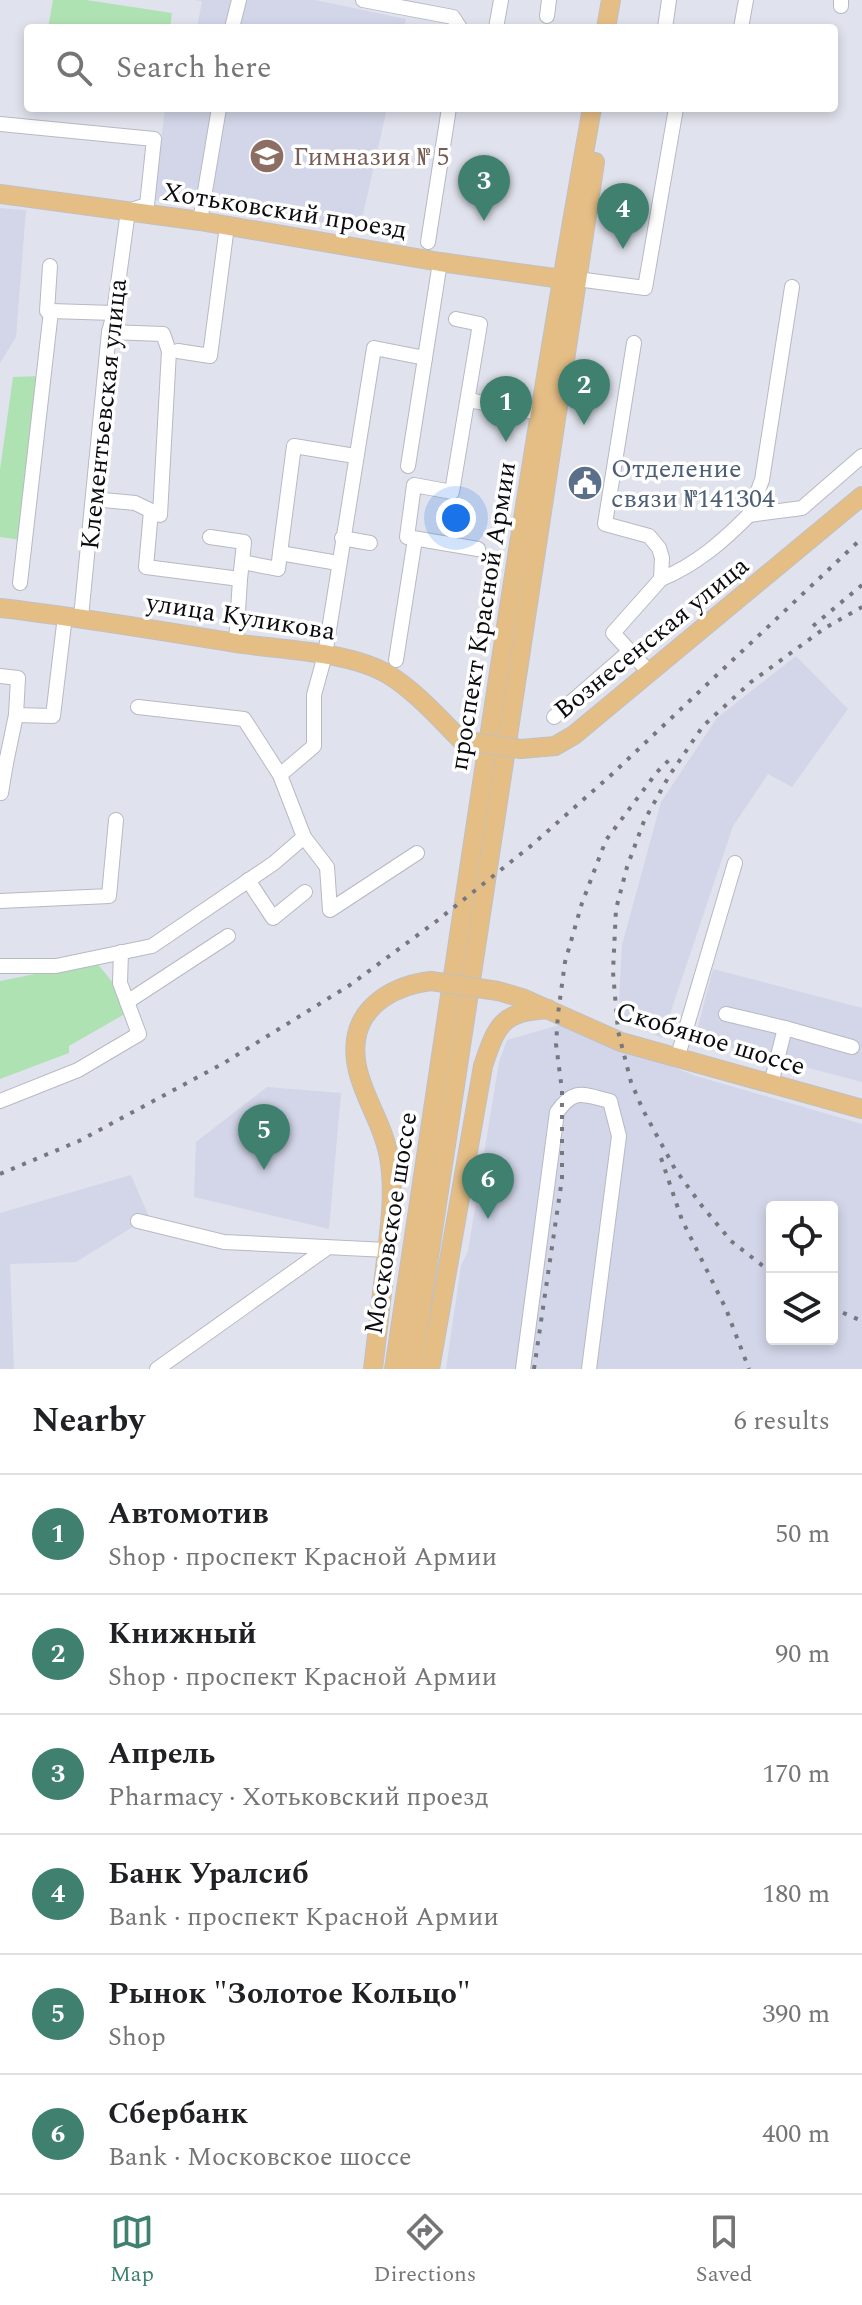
<!DOCTYPE html>
<meta charset="utf-8">
<style>
:root{--surface:#fff;--page:#f6f6f6;--text:#202124;--muted:#757577;--line:#e0e0e0;--accent:#3f806f}
body{margin:0;font-family:Spectral,serif;background:var(--page);color:var(--text)}
.controls{position:absolute;right:24px;bottom:24px;display:grid;overflow:hidden;border-radius:8px;box-shadow:0 4px 12px #0003}
.controls button{width:72px;height:72px;display:grid;place-items:center;padding:0;border:0;border-bottom:2px solid var(--line);background:var(--surface);color:var(--text);font:40px sans-serif}
.you{position:absolute;left:456px;top:518px;width:28px;height:28px;margin:-20px;border:6px solid #fff;border-radius:50%;background:#1a73e8;box-shadow:0 0 0 12px #1a73e833}
.badge{display:grid;place-items:center;width:52px;height:52px;border-radius:50%;background:var(--accent);color:#fff;font-size:26px;font-weight:700}
.pin{position:absolute;translate:-50% -66px;filter:drop-shadow(0 2px 4px #0008)}
.pin::after{content:'';position:absolute;top:42px;width:28px;height:24px;background:inherit;clip-path:polygon(0 0,100% 0,50% 100%)}
.list{margin:0;padding:0;list-style:none}
h2{display:flex;justify-content:space-between;align-items:center;height:104px;margin:0;padding:0 32px;font-size:34px}
h2 small{font-size:26px;font-weight:400;color:var(--muted)}
.list li{display:grid;grid-template-columns:52px 1fr auto;gap:24px;align-items:center;box-sizing:border-box;height:120px;padding:0 32px;border-top:2px solid var(--line)}
.list b{display:block;font-size:30px;white-space:nowrap}
.list p{margin:0;font-size:26px;white-space:nowrap;color:var(--muted)}
.list em{font-size:26px;font-style:normal;color:var(--muted)}
.icon{flex:none;width:44px;height:44px;fill:none;stroke:currentColor;stroke-width:2;stroke-linecap:round;stroke-linejoin:round}
.map{position:relative;flex:none;width:862px;height:1369px;overflow:hidden}
.search{position:absolute;background:var(--surface);box-shadow:0 4px 12px #0003;left:24px;right:24px;top:24px;height:88px;display:flex;align-items:center;gap:20px;box-sizing:border-box;padding:0 28px;border-radius:8px;color:var(--muted);font-size:30px}
.sheet{height:824px;background:var(--surface)}
nav{display:flex;justify-content:space-around;align-items:center;box-sizing:border-box;height:112px;border-top:2px solid var(--line);background:var(--surface);font-size:22px;color:var(--muted)}
nav a{display:grid;justify-items:center;gap:4px}
nav .on{color:var(--accent)}
.map>svg:first-child{display:block}
.built{fill:#d2d6e8;fill-rule:evenodd}
.green{fill:#afe2b3}
.lines{fill:none;stroke-linecap:round;stroke-linejoin:round}
.minor-casing{stroke:#b7b9c3;stroke-width:16}
.major-casing{stroke:#c0c0c1;stroke-width:20}
.minor{stroke:#fff;stroke-width:14}
.major{stroke:#e5be86;stroke-width:18}
.rail{stroke:#76777f;stroke-width:4;stroke-dasharray:4 8;stroke-linecap:butt}
.major-bridge-casing{stroke:#c0c0c1;stroke-width:20;stroke-linecap:butt}
.major-bridge{stroke:#e5be86;stroke-width:18}
.labels{text-anchor:middle;stroke-width:7;stroke-linejoin:round;paint-order:stroke}
.education-label{font-size:26px;fill:#785e54;stroke:#fff;text-anchor:start}
.street-label{font-size:26px;fill:#0c0c10;stroke:#fff}
.service-label{font-size:26px;fill:#4e5e75;stroke:#fff;text-anchor:start}
</style>
<div class="map">
<svg width="862" height="1369" viewBox="0 0 862 1369">
<rect width="100%" height="100%" fill="#e0e2ed"/>
<g class="built">
<polygon points="194,0 315,0 406,19 404,28 197,28 202,1"/>
<polygon points="165,108 387,108 360,228 154,200"/>
<polygon points="0,208 26,210 16,337 0,363"/>
<polygon points="796,656 848,709 792,787 768,774 733,826 662,1038 618,1019 622,945 661,802 717,718"/>
<polygon points="713,969 862,1008 862,1082 695,1038"/>
<path d="M563 1024 696 1076 862 1124V1369H446L461 1266 468 1251 499 1062 507 1040ZM772 1207H832V1339H772Z"/>
<polygon points="267,1087 341,1093 329,1229 194,1197 196,1142"/>
<polygon points="131,1175 149,1217 76,1262 10,1264 14,1369 0,1369 0,1213"/>
</g>
<g class="green">
<polygon points="53,0 86,0 172,13 170,28 48,28"/>
<polygon points="41,376 22,540 0,537 0,470 13,377"/>
<polygon points="96,962 123,995 123,1015 69,1046 69,1053 0,1079 0,981"/>
</g>
<g class="lines">
<defs>
<g id="minor">
<polyline points="363,0 453,17 460,28"/>
<polyline points="841,6 841,0"/>
<polyline points="547,16 549,0"/>
<polyline points="232,28 239,0"/>
<polyline points="496,28 501,0"/>
<polyline points="665,28 669,0"/>
<polyline points="741,28 746,0"/>
<polyline points="0,124 154,139 147,205 128,211 114,313 109,332 81,617"/>
<polyline points="200,221 219,108"/>
<polyline points="428,242 449,108"/>
<polyline points="50,266 47,311 51,311"/>
<polyline points="577,279 645,288 676,108"/>
<polyline points="792,287 762,480 749,515 802,508 862,456"/>
<polyline points="456,319 480,324 452,492 414,485 407,537 478,549"/>
<polyline points="634,343 605,524 649,536 659,548 662,558 661,579 613,633 650,673"/>
<polyline points="178,351 210,356 227,226"/>
<polyline points="468,400 540,413"/>
<polyline points="408,466 425,358"/>
<polyline points="93,499 135,503 160,515 169,351 163,334 109,332"/>
<polyline points="151,511 146,567 240,579 236,643"/>
<polyline points="210,537 244,542 242,562"/>
<polyline points="342,538 370,543"/>
<polyline points="338,563 280,553 294,446 355,456"/>
<polyline points="240,579 242,562 278,569 280,553"/>
<path d="M661 579C696 565 723 541 749 515"/>
<polyline points="20,583 51,311 114,313"/>
<polyline points="396,660 415,539"/>
<polyline points="0,676 18,678 16,715 53,716 65,616"/>
<polyline points="138,707 244,719 280,775"/>
<polyline points="554,717 630,651"/>
<polyline points="0,763 6,763 16,715"/>
<polyline points="1,793 6,763"/>
<polyline points="417,853 330,910 327,867 304,837 280,775 314,746 314,695 325,655 374,348 425,358 440,262"/>
<polyline points="248,880 273,918 305,892"/>
<polyline points="0,901 109,896 116,820"/>
<polyline points="0,966 56,966 152,946 274,863 304,837"/>
<polyline points="127,1002 228,936"/>
<polyline points="726,1014 785,1028 771,1084"/>
<polyline points="785,1028 852,1047"/>
<polyline points="677,1059 735,863"/>
<polyline points="0,1101 78,1070 139,1034 120,983 121,952"/>
<polyline points="138,1221 224,1242 387,1250"/>
<polyline points="157,1369 327,1248"/>
<path d="M523 1369 557 1112C575 1087 583 1095 610 1101L619 1136 589 1369"/>
</g>
<g id="major">
<polyline points="606,28 611,0"/>
<polyline points="0,194 200,221 440,262 562,279"/>
<path d="M0 608C79 617 156 630 235 643 280 650 350 651 389 675 414 690 440 719 461 740"/>
<polyline points="521,749 555,746 574,735 862,496"/>
<polyline points="498,991 522,998 621,1042 862,1109"/>
<path d="M373 1369C377 1333 382 1296 386 1260 390 1226 395 1191 389 1157 383 1118 350 1081 356 1040 361 1003 397 985 431 981"/>
<path d="M394 1369C458 948 517 527 592 108"/>
<polyline points="412,1369 595,162"/>
<path d="M430 1369 483 1066C497 1024 502 1012 548 1009"/>
</g>
</defs>
<use href="#minor" class="minor-casing"/>
<use href="#major" class="major-casing"/>
<use href="#minor" class="minor"/>
<use href="#major" class="major"/>
<g class="rail">
<polyline points="813,626 862,585"/>
<polyline points="661,1158 682,1220 726,1309 749,1369"/>
<polyline points="0,1174 79,1141 224,1063 350,985 438,920 532,845 610,776 862,538"/>
<polyline points="772,1273 731,1241 702,1206 675,1169 643,1110 631,1082 618,1031 613,972 616,909 627,867 644,821 669,776 703,726 751,682 825,628 862,607"/>
<polyline points="832,1308 862,1321"/>
<polyline points="534,1369 562,1179 562,1090 556,1044 558,1014 565,962 582,903 606,840 657,772 674,755"/>
</g>
<defs>
<g id="major-bridge">
<polyline points="461,740 521,749"/>
<polyline points="431,981 498,991"/>
</g>
</defs>
<use href="#major-bridge" class="major-bridge-casing"/>
<use href="#major-bridge" class="major-bridge"/>
</g>
<defs>
<symbol id="school-disc" viewBox="-11 -11 22 22"><circle r="9.5" fill="#8d6e63" stroke="#fff"/><path d="M0-5L7-2L0 1L-7-2ZM-4 1L0 2.5L4 1V4Q0 6-4 4Z" fill="#fff"/></symbol>
<symbol id="civic-disc" viewBox="-11 -11 22 22"><circle r="9.5" fill="#5c6f8a" stroke="#fff"/><path d="M-.6-6.5H3V-4.5H.6V-3L4-1V1h2V6H-6V1h2V-1L-.6-3ZM-1.2 2.5V6h2.4V2.5Z" fill="#fff"/></symbol>
</defs>
<g fill-rule="evenodd">
<use href="#school-disc" x="247" y="136" width="40" height="40"/>
<use href="#civic-disc" x="565" y="463" width="40" height="40"/>
</g>
<g class="labels">
<g class="education-label">
<text x="293" y="165">Гимназия № 5</text>
</g>
<g class="street-label">
<text transform="translate(285 210) rotate(9)" y="9">Хотьковский проезд</text>
<text transform="translate(103 414) rotate(-84)" y="9">Клементьевская улица</text>
<text transform="translate(241 616) rotate(9)" y="9">улица Куликова</text>
<text transform="translate(482 616) rotate(-81)" y="9">проспект Красной Армии</text>
<text transform="translate(651 637) rotate(-39)" y="9">Вознесенская улица</text>
<text transform="translate(711 1038) rotate(17)" y="9">Скобяное шоссе</text>
<text transform="translate(390 1223) rotate(-81)" y="9">Московское шоссе</text>
</g>
<g class="service-label">
<text x="611" y="477">Отделение<tspan x="611" dy="30">связи №141304</tspan></text>
</g>
</g>
</svg>
<div class="controls">
<button><svg class="icon" aria-label="locate" viewBox="0 0 24 24"><circle cx="12" cy="12" r="6"/><path d="M12 2v4M12 18v4M2 12h4M18 12h4"/></svg></button>
<button><svg class="icon" aria-label="layers" viewBox="0 0 24 24"><path d="M12 4l9 5-9 5-9-5zM3 14l9 5 9-5"/></svg></button>
</div>
<div class="you"></div>
<div class="pin badge" style="left:506px;top:442px">1</div>
<div class="pin badge" style="left:584px;top:425px">2</div>
<div class="pin badge" style="left:484px;top:221px">3</div>
<div class="pin badge" style="left:623px;top:249px">4</div>
<div class="pin badge" style="left:264px;top:1170px">5</div>
<div class="pin badge" style="left:488px;top:1219px">6</div>
<div class="search"><svg class="icon" aria-label="search" viewBox="0 0 24 24"><circle cx="10" cy="10" r="6"/><path d="M15 15l6 6"/></svg>Search here</div>
</div>
<section class="sheet">
<h2>Nearby<small>6 results</small></h2>
<ul class="list">
<li><span class="badge">1</span><div><b>Автомотив</b><p>Shop · проспект Красной Армии</p></div><em>50 m</em></li>
<li><span class="badge">2</span><div><b>Книжный</b><p>Shop · проспект Красной Армии</p></div><em>90 m</em></li>
<li><span class="badge">3</span><div><b>Апрель</b><p>Pharmacy · Хотьковский проезд</p></div><em>170 m</em></li>
<li><span class="badge">4</span><div><b>Банк Уралсиб</b><p>Bank · проспект Красной Армии</p></div><em>180 m</em></li>
<li><span class="badge">5</span><div><b>Рынок &quot;Золотое Кольцо&quot;</b><p>Shop</p></div><em>390 m</em></li>
<li><span class="badge">6</span><div><b>Сбербанк</b><p>Bank · Московское шоссе</p></div><em>400 m</em></li>
</ul>
</section>
<nav>
<a class="on"><svg class="icon" aria-label="map" viewBox="0 0 24 24"><path d="M3 6l6-2 6 2 6-2v14l-6 2-6-2-6 2zM9 4v14M15 6v14"/></svg>Map</a>
<a><svg class="icon" aria-label="directions" viewBox="0 0 24 24"><path d="M12 3l9 9-9 9-9-9zM9 14v-3h6M13 9l2 2-2 2"/></svg>Directions</a>
<a><svg class="icon" aria-label="saved" viewBox="0 0 24 24"><path d="M7 4h10v16l-5-4-5 4z"/></svg>Saved</a>
</nav>
